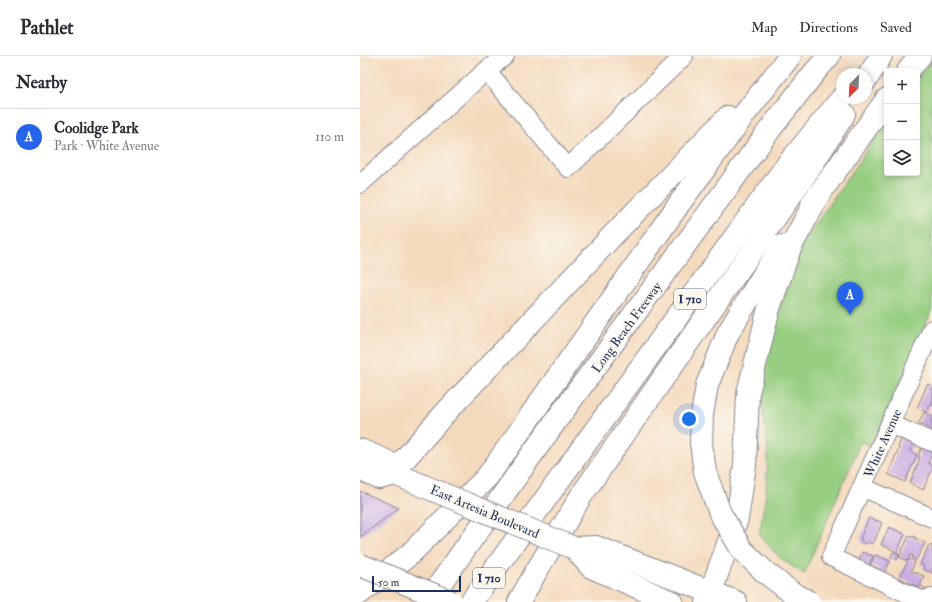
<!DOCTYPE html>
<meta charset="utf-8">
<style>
:root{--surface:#fff;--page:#f2f2f3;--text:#2b2b33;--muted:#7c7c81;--line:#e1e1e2;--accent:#2563eb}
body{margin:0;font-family:"IM FELL Double Pica",serif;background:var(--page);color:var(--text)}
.controls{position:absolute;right:12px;top:12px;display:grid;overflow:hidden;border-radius:4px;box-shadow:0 2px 6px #0003}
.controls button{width:36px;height:36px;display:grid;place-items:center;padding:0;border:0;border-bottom:1px solid var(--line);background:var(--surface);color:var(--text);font:20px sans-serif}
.compass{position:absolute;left:476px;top:12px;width:36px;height:36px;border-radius:50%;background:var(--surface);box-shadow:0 2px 6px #0003;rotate:204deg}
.scale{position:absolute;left:12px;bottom:10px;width:89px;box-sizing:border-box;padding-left:4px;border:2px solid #1b2f5e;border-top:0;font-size:11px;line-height:14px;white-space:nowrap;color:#1b2f5e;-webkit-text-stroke:3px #fbf7ec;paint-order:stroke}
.you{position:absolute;left:329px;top:363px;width:14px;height:14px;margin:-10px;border:3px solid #fff;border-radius:50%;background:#1a73e8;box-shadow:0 0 0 6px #1a73e833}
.badge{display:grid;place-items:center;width:26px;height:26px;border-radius:50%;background:var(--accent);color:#fff;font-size:13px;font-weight:700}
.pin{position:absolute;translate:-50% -33px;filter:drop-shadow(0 1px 2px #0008)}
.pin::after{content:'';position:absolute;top:21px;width:14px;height:12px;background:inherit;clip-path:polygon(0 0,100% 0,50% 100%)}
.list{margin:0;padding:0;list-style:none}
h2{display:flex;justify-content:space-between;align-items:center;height:52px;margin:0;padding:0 16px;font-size:17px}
h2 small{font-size:13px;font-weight:400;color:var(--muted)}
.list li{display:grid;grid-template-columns:26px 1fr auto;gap:12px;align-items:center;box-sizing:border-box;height:56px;padding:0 16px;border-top:1px solid var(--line)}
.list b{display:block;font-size:15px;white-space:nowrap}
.list p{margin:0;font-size:13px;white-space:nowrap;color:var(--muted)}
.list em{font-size:13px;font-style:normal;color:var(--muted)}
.icon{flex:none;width:22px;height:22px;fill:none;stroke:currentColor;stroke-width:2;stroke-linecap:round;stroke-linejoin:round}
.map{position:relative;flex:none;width:572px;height:546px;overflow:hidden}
header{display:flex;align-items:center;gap:24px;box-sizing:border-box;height:56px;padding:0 20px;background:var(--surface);border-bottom:1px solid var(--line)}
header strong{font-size:19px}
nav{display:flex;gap:22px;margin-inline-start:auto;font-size:14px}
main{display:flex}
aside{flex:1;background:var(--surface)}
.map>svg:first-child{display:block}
.green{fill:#97ce81;stroke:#597e70}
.building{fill:#c9ade3}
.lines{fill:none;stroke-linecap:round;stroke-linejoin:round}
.minor-casing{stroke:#88848e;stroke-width:20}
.major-casing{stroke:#88848e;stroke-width:24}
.highway-casing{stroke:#88848e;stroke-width:24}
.minor{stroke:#fff;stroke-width:18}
.major{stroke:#fff;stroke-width:22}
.highway{stroke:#fff;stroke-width:22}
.major-bridge-casing{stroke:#88848e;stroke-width:24;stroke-linecap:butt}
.highway-bridge-casing{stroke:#88848e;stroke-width:24;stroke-linecap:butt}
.major-bridge{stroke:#fff;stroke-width:22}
.highway-bridge{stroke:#fff;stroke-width:22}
.labels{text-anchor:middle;stroke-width:3.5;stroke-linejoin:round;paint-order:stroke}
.shield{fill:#fbf7ec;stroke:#5e6b89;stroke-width:1}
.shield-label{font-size:12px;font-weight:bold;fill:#1b2f5e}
.street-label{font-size:13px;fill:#1b2f5e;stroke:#fbf7ec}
</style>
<header>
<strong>Pathlet</strong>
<nav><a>Map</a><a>Directions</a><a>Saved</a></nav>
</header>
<main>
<aside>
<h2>Nearby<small></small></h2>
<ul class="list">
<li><span class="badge">A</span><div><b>Coolidge Park</b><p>Park · White Avenue</p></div><em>110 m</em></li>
</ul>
</aside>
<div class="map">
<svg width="572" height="546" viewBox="0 0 572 546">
<rect width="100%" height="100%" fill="#fbf7ec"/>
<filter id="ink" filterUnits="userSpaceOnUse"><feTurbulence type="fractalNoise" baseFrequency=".025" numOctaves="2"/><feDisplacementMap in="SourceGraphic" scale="8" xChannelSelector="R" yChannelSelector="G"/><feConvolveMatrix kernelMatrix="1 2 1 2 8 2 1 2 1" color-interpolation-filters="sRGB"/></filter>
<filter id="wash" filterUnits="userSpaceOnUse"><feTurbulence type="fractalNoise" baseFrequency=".012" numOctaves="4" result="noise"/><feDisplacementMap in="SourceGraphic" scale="16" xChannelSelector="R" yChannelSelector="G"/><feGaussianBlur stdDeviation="0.9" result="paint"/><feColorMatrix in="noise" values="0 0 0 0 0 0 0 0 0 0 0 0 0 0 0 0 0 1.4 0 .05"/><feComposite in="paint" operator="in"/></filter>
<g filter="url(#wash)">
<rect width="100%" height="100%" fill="#f4dabd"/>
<polygon class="green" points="572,2 572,254 512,390 501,386 444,518 419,501 399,479 406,437 408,394 398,317 441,189 527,65 527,117 557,117 557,23"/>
<g id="blocks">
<g class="building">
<polygon points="569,328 572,330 572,350 570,349 567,356 557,352 567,329 569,329"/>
<polygon points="564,356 572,360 571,367 572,367 572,379 567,377 569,372 559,367"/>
<polygon points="543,380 554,385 550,395 557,399 545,426 528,418 539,392 538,391"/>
<polygon points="563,389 572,393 572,398 568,407 572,409 572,414 563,434 550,427 558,407 560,401 558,400"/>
<polygon points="0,435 39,452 0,481"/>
<polygon points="509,462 516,465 516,464 522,467 513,488 508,486 506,488 501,486 502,483 500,482"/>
<polygon points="529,471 545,478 537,496 525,490 525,491 523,490 523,489 521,489"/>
<polygon points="549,480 552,481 553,480 555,481 555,482 565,487 556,504 552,502 553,500 550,499 547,505 539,501"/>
<polygon points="569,489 572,490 572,517 563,513 564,510 560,508"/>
<polygon points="502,496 513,500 508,511 498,506"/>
<polygon points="533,496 539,498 537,504 531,501"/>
<polygon points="515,499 530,505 523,520 517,517 519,513 510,509"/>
<polygon points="549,503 555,506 551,515 564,520 560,530 570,534 557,535 559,531 539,522"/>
</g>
</g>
</g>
<g filter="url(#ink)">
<use href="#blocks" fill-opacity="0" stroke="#88848e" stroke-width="1"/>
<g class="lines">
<defs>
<g id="minor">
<polyline points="127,15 208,112 324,0"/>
<polyline points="0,128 127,14 145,0"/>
<polyline points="572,273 471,501 561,544 572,542"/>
<polyline points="530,368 572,386"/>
<polyline points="502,431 572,462"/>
</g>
<g id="major">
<polyline points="0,394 26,405 35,418 83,438"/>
<polyline points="0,413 19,422 35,418"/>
<polyline points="214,492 236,491 376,546"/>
<polyline points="214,492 231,511 312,546"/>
</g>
<g id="highway">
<polyline points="548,15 560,0"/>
<polyline points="506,24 521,0"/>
<polyline points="452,148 527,43"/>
<polyline points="342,359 347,329 368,277 421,190"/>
<polyline points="35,418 42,406 87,355 256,176 368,61"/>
<polyline points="0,537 49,499 127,421 150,389 319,148 383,60 430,0"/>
<polyline points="67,546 195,366 411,72 454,17 469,0"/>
<polyline points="111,546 427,109 482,42"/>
<polyline points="159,546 173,521 221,440 449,113 484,58"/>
<polyline points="347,546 377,463 385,409 388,337 409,252 430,192 461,135"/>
</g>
</defs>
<use href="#minor" class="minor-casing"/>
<use href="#major" class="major-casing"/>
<use href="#highway" class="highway-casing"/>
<use href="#minor" class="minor"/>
<use href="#major" class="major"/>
<use href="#highway" class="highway"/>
<defs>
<polyline id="major-bridge" points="83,438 214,492"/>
<g id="highway-bridge">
<polyline points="342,359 341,387 345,416 360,457 382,494 406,517 431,536 449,546"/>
<polyline points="0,509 92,546"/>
</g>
</defs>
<use href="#major-bridge" class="major-bridge-casing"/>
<use href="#highway-bridge" class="highway-bridge-casing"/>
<use href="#major-bridge" class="major-bridge"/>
<use href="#highway-bridge" class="highway-bridge"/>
</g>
</g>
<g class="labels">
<g class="shield">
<rect x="314" y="233" width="32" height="20" rx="3"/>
<rect x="113" y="512" width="32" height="20" rx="3"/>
</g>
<g class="shield-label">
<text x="330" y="247">I 710</text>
<text x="129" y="526">I 710</text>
</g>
<g class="street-label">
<text transform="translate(266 271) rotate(-54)" y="5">Long Beach Freeway</text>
<text transform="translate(522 387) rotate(-66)" y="5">White Avenue</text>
<text transform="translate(125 455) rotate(23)" y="5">East Artesia Boulevard</text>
</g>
</g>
</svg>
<div class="controls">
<button>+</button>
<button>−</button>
<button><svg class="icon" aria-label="layers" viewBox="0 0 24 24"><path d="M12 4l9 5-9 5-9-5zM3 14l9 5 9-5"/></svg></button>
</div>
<svg class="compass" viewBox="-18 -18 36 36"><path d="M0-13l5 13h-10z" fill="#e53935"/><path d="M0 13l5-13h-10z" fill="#7c7c81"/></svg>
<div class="scale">50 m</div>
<div class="you"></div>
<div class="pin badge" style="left:490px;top:259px">A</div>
</div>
</main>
